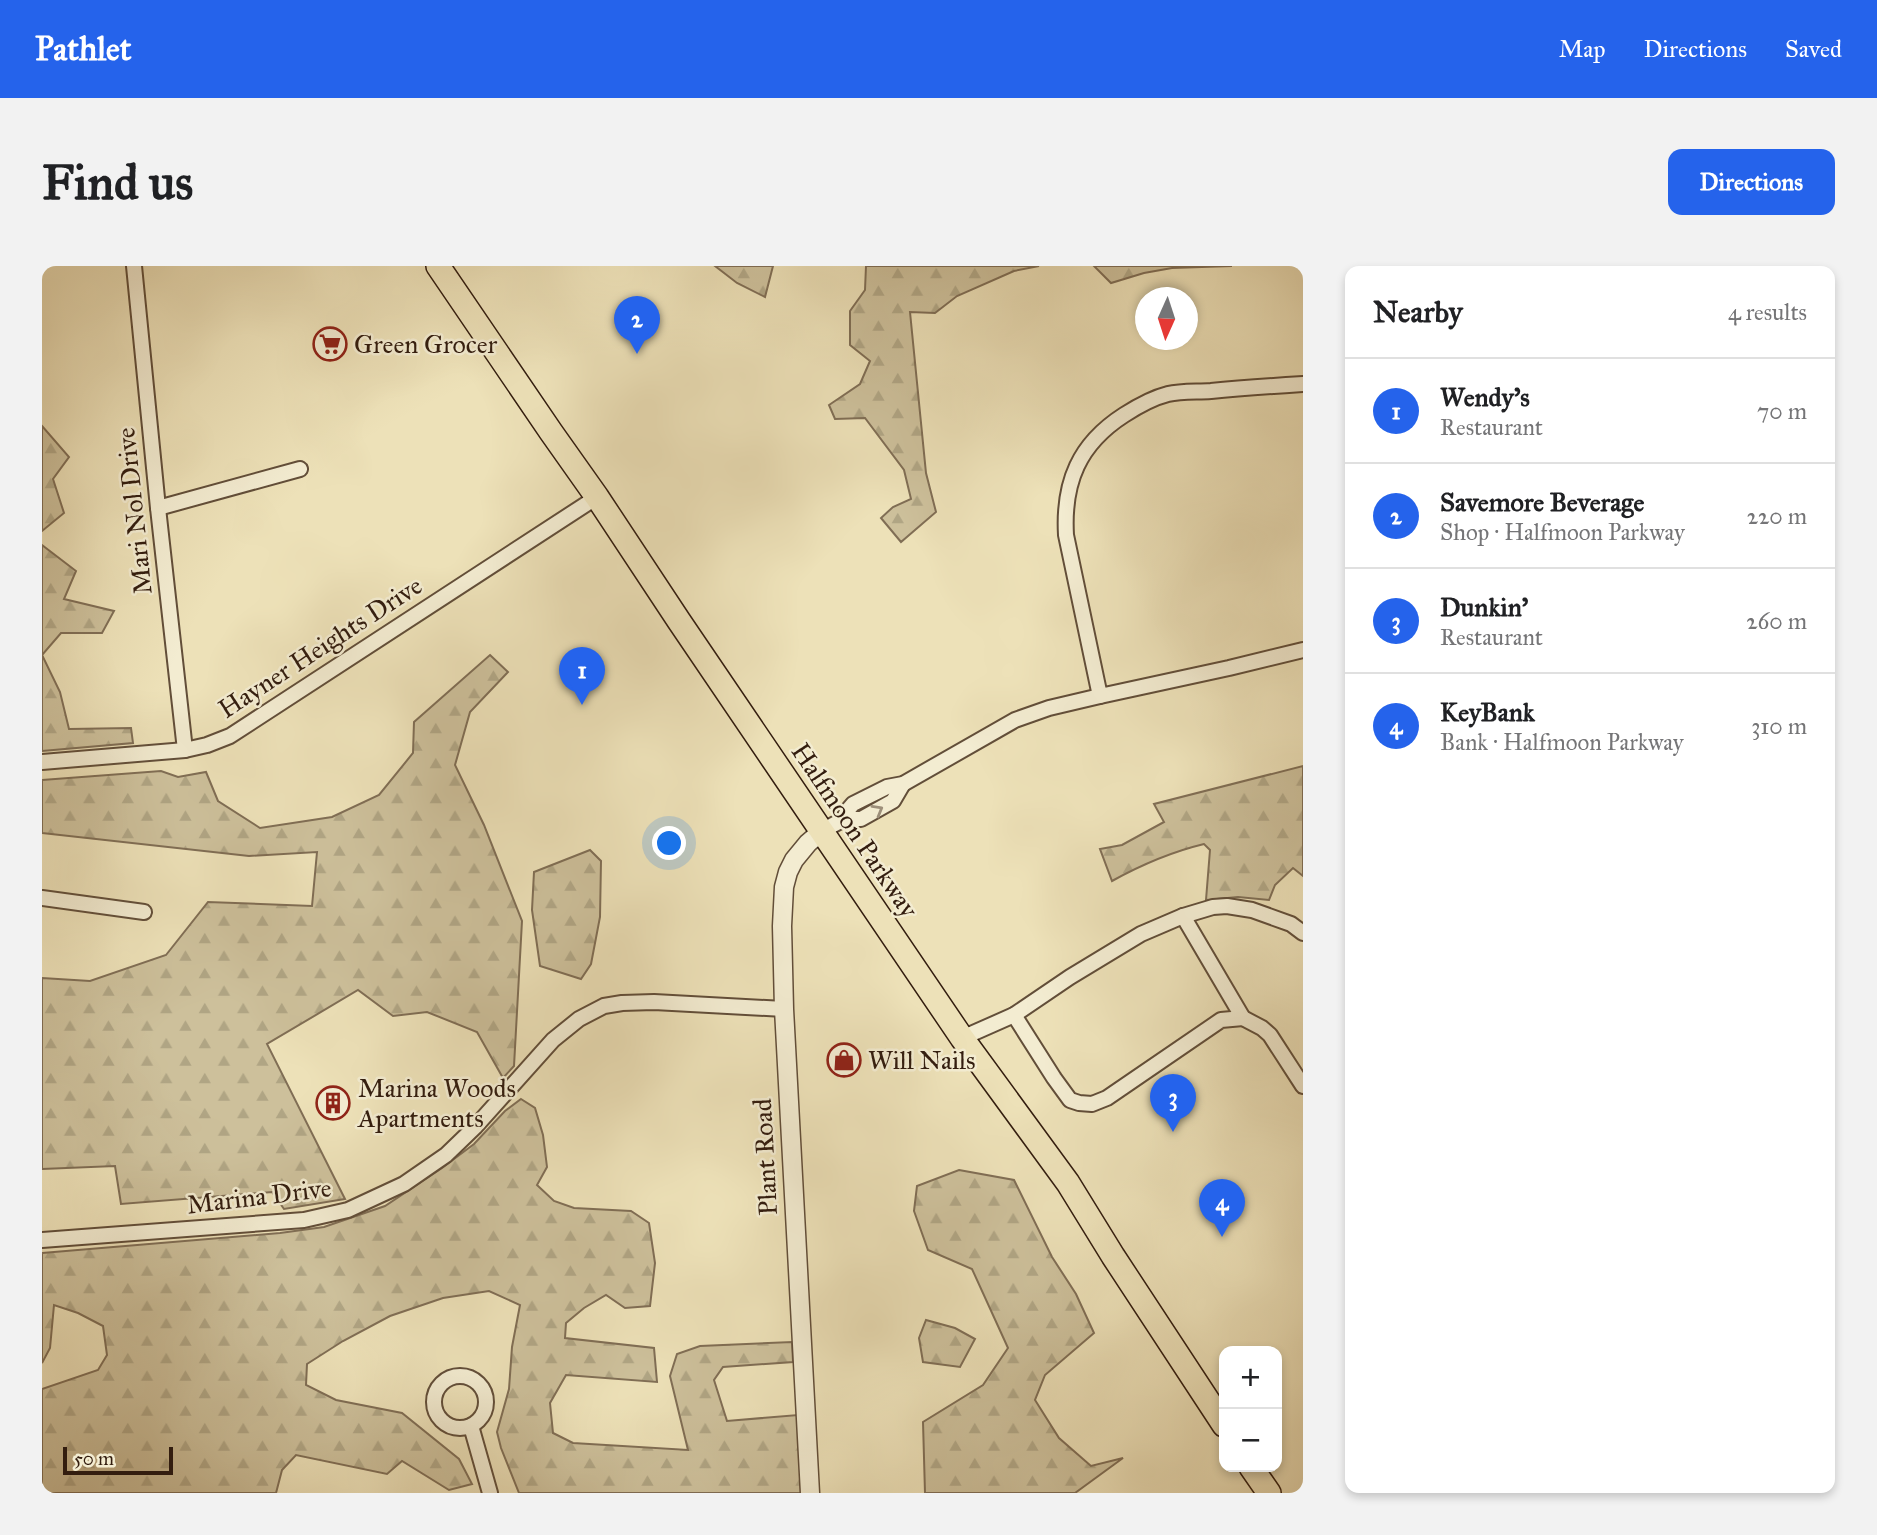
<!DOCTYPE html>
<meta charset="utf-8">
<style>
:root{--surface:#fff;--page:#f2f2f2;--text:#202124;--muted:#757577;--line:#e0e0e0;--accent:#2563eb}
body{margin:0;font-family:"IM FELL Great Primer",serif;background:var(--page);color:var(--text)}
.controls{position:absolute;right:21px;bottom:21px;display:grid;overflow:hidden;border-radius:14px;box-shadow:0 4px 10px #0003}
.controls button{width:63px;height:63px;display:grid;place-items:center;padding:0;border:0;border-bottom:2px solid var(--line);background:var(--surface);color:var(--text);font:35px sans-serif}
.compass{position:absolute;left:1093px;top:21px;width:63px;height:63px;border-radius:50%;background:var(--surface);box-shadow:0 4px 10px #0003;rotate:183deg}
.scale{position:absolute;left:21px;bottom:18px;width:110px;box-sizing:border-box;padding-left:7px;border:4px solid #331d0f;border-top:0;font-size:19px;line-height:24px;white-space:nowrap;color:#331d0f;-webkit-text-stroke:5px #f3ecd1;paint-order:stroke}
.you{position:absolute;left:628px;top:578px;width:24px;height:24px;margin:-18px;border:5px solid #fff;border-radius:50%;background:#1a73e8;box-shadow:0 0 0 10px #1a73e833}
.badge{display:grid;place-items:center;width:46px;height:46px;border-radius:50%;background:var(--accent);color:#fff;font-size:23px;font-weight:700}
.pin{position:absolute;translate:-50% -58px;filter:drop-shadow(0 2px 4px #0008)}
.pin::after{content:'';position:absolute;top:37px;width:24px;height:21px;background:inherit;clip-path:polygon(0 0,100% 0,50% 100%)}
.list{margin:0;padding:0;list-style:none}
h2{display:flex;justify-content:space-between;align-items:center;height:91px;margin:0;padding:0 28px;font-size:30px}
h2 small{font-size:23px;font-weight:400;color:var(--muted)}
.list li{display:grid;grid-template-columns:46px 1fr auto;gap:21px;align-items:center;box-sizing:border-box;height:105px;padding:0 28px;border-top:2px solid var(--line)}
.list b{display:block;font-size:26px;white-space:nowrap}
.list p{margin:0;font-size:23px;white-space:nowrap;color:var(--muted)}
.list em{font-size:23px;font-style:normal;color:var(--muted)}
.map{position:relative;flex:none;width:1261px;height:1227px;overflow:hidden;border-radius:14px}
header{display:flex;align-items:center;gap:42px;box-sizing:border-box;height:98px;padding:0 35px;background:var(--accent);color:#fff}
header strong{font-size:33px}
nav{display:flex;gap:38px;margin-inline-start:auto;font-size:24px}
.intro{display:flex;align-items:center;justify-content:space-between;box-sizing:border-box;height:168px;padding:0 42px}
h1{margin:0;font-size:49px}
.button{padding:18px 32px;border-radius:14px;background:var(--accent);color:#fff;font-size:24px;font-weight:700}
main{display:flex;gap:42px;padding:0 42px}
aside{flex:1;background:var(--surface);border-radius:14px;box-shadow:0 4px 10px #0003}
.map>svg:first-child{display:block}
.forest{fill:url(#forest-firs);stroke:#806e55;stroke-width:2}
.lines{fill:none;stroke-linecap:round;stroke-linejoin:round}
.minor-casing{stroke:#624e39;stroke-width:18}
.tertiary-casing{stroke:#624e39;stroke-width:21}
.primary-casing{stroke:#331d0f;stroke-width:26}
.minor{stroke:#f3ecd1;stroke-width:14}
.tertiary{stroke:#f3ecd1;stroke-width:18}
.primary{stroke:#ede1b8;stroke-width:23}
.oneway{stroke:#9d8f7a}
.labels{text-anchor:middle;stroke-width:5;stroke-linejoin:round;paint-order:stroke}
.poi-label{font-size:26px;fill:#331d0f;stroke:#f3ecd1;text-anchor:start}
.street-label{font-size:26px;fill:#331d0f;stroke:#f3ecd1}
</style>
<header>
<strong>Pathlet</strong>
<nav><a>Map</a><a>Directions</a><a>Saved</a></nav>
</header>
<div class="intro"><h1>Find us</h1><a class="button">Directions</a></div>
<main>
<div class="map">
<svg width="1261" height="1227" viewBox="0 0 1261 1227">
<defs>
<pattern id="forest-firs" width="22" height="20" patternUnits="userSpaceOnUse" patternTransform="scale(1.75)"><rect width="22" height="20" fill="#cdc09b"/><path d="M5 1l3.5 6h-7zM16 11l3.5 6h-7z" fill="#b0a584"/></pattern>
</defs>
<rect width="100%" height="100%" fill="#ede1b8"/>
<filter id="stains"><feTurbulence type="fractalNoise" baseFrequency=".00286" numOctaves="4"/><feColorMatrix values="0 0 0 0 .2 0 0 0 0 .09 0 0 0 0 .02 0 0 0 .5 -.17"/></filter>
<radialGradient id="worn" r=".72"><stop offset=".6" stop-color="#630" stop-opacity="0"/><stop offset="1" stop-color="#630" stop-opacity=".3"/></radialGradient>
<g class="forest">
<polygon points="673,0 731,0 723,31 695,17"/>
<polygon points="824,0 997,0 972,5 915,30 893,47 868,46 884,207 894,246 859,276 839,252 851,241 869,233 862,204 823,152 793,153 787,139 818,118 828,95 808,79 808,45 823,24"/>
<polygon points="1052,0 1190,0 1130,2 1102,7 1069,17"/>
<polygon points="0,160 27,191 11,213 22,247 0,265"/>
<polygon points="0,279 34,305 22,333 72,345 60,367 19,367 0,389 18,426 27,463 89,462 91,477 0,485"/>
<polygon points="448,389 466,406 428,446 413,499 442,559 480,655 472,800 461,812 435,766 385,746 351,750 316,724 225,778 303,933 242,943 230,926 79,938 73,900 0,903 0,712 48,715 124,689 166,636 270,640 275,586 207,590 0,567 0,514 119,505 136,511 164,506 176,535 218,562 290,551 337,529 371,487 372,456"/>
<path d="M1261 500V610L1251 602 1233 619 1227 634 1196 631 1164 634 1168 584 1162 578C1129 586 1099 599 1070 615L1058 583 1080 579 1122 556 1112 538Z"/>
<polygon points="548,584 559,595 558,651 549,698 539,713 498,700 490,644 492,606"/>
<polygon points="479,833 493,842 501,869 505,901 495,919 512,935 532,942 589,945 607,957 613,997 608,1040 583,1042 564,1029 542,1042 524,1057 523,1072 612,1082 615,1116 524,1109 508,1137 511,1167 531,1177 646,1184 628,1110 635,1088 658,1080 750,1076 751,1096 681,1101 672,1114 685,1155 756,1149 761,1227 477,1227 459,1182 455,1166 467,1123 470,1081 478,1039 447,1025 401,1032 348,1050 301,1075 265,1098 264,1119 294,1134 360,1147 417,1193 430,1218 407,1224 360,1195 345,1208 254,1189 240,1204 234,1227 0,1227 0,1123 56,1104 65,1089 61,1060 36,1047 12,1039 8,1082 0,1097 0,987 238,967 282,961 343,940 400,902 432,878 463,845"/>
<polygon points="917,904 972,914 1010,991 1034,1028 1052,1067 1003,1109 993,1134 1017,1172 1049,1200 1081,1192 1033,1227 883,1227 881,1156 941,1119 966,1082 930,1003 886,984 872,945 875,920"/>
<polygon points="884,1054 913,1062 933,1073 918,1101 881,1096 877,1072"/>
</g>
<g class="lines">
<defs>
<g id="minor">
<polyline points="92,0 116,242 143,484"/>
<path d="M1261 118C1230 120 1200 122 1169 125 1155 126 1139 125 1126 128 1110 132 1096 140 1082 149 1037 178 1021 216 1024 269L1058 430 1187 402 1261 384"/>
<polyline points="116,242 258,203"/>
<polyline points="0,496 143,484 165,479 188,470 555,231"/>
<polyline points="802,553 819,553 851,535 861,518"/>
<polyline points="780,565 802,553 805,545 811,538 845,521 861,518 973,454 1007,442 1058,430"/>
<polyline points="0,632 102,646"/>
<polyline points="1141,650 1201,752 1220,762 1228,769 1261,820"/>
<polyline points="972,749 1012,812 1028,834 1037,837 1050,838 1065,832 1179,754 1201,752"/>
<polyline points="920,772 972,749 1028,711 1099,668 1141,650 1171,641 1185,640 1210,644 1249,658 1261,667"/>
<polyline points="0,974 262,954 306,944 362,918 404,889 433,861 511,774 537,753 562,740 580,737 612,736 742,743"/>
<circle cx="418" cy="1136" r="26"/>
<polyline points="429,1160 448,1227"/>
</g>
<polyline id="tertiary" points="768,1227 742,743 740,660 742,621 746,606 752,594 766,577 780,565"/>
<g id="primary">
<polyline points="396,0 509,166 555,231 637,355 920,772 1026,917 1071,990 1182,1159"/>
<polyline points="1209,1201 1227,1227"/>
</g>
</defs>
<use href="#minor" class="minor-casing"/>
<use href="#tertiary" class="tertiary-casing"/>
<use href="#primary" class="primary-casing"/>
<use href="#minor" class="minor"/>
<use href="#tertiary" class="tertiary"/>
<use href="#primary" class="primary"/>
</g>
<defs><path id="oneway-chevron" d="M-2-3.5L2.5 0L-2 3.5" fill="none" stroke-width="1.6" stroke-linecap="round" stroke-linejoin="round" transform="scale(1.75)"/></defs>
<use class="oneway" href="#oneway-chevron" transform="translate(836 544) rotate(-30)"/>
<defs>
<symbol id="supermarket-ring" viewBox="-11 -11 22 22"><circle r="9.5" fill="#f3ecd1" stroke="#8f2418" stroke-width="1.5"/><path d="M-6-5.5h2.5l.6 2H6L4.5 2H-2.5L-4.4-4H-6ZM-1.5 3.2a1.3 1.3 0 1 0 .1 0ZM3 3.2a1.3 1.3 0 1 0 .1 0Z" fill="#8f2418"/></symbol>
<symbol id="shop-ring" viewBox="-11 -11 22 22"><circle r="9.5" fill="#f3ecd1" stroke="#8f2418" stroke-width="1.5"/><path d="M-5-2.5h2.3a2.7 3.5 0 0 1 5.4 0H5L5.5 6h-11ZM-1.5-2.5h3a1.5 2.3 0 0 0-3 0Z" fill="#8f2418"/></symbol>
<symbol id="building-ring" viewBox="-11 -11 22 22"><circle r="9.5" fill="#f3ecd1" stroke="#8f2418" stroke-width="1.5"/><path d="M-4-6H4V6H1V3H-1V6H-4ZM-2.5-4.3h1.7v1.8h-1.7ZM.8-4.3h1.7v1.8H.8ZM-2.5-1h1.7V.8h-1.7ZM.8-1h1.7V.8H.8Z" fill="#8f2418"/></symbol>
</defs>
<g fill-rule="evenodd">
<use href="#supermarket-ring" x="269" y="59" width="38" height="38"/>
<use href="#shop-ring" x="783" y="775" width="38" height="38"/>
<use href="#building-ring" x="272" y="818" width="38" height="38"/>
</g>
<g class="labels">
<g class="poi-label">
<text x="312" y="87">Green Grocer</text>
<text x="826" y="803">Will Nails</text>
<text x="316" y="831">Marina Woods<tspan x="316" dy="30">Apartments</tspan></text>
</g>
<g class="street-label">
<text transform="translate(92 245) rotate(-96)" y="9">Mari Nol Drive</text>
<text transform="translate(278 381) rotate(-33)" y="9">Hayner Heights Drive</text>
<text transform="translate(813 564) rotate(56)" y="9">Halfmoon Parkway</text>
<text transform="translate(723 891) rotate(-93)" y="9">Plant Road</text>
<text transform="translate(217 930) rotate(-7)" y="9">Marina Drive</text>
</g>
</g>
<rect width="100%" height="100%" filter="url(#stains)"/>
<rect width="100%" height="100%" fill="url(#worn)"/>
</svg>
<div class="controls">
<button>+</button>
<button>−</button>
</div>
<svg class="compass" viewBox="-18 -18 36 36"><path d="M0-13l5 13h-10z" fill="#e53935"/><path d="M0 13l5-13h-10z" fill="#757577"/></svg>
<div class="scale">50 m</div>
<div class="you"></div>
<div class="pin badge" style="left:540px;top:439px">1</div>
<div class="pin badge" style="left:595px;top:88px">2</div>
<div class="pin badge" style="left:1131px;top:866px">3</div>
<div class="pin badge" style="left:1180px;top:971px">4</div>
</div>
<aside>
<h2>Nearby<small>4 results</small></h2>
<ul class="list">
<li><span class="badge">1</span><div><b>Wendy's</b><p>Restaurant</p></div><em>70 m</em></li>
<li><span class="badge">2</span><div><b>Savemore Beverage</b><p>Shop · Halfmoon Parkway</p></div><em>220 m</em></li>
<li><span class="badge">3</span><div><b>Dunkin'</b><p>Restaurant</p></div><em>260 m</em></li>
<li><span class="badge">4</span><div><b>KeyBank</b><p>Bank · Halfmoon Parkway</p></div><em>310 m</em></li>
</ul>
</aside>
</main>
